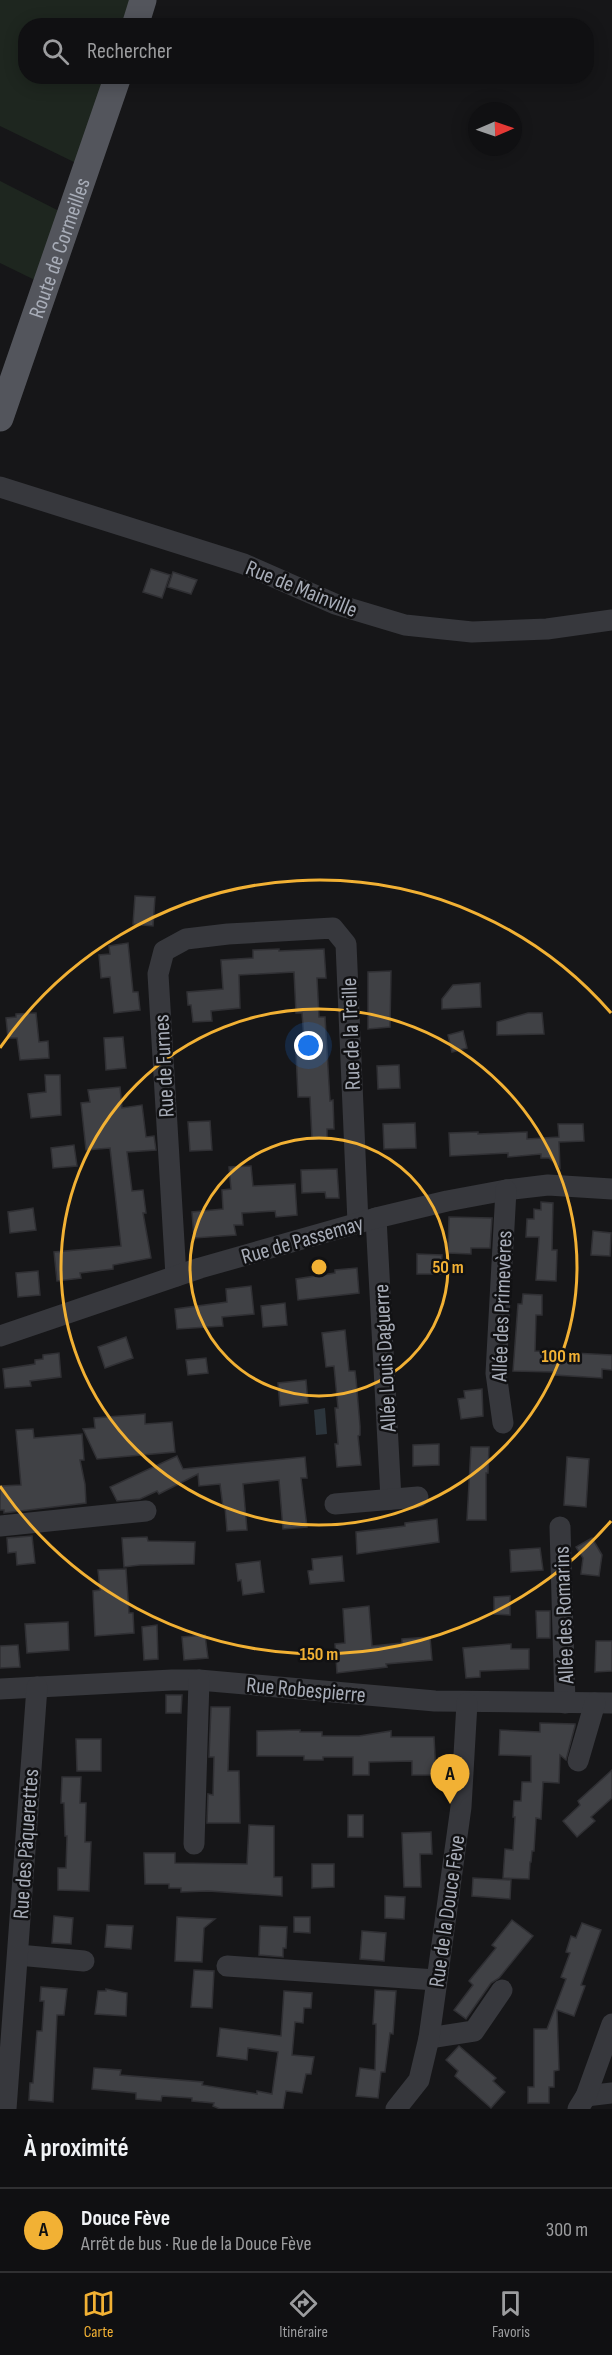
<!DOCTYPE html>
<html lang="fr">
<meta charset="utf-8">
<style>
:root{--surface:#101012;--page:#1e1e20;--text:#f1f3f6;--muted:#9c9d9f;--line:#303032;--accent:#f2b134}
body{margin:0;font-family:"Sofia Sans Condensed",sans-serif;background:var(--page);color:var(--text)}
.compass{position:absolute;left:468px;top:102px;width:54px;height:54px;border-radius:50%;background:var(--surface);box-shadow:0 3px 15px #0003;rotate:88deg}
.you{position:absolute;left:309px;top:1046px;width:21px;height:21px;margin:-15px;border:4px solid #fff;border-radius:50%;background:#1a73e8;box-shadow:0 0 0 9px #1a73e833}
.badge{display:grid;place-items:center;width:39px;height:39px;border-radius:50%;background:var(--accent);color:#111;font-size:20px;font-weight:700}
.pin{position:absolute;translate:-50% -50px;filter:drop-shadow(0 2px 3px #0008)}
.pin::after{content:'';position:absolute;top:32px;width:21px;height:18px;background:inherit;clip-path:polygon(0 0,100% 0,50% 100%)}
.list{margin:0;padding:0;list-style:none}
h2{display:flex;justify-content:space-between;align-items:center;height:78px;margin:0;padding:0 24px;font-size:26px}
h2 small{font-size:20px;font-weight:400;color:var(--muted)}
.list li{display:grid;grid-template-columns:39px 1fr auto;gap:18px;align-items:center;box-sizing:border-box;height:84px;padding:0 24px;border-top:2px solid var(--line)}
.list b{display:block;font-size:22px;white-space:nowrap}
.list p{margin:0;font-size:20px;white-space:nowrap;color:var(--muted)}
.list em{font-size:20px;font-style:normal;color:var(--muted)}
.icon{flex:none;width:33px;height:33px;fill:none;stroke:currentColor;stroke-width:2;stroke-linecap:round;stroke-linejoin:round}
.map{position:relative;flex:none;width:612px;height:2109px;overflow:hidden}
.search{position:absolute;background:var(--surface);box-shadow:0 3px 15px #0003;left:18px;right:18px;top:18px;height:66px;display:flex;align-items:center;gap:15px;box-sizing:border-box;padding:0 21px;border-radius:24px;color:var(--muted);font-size:22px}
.sheet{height:162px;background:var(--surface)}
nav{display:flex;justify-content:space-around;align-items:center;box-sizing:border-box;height:84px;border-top:2px solid var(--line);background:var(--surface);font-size:16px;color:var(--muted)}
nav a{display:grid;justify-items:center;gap:3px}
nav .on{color:var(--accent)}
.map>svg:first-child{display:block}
.green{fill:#1e261f}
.water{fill:#2c353c}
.building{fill:#404145;stroke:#303034;stroke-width:1.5}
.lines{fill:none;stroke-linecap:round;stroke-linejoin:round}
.minor{stroke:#37383d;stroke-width:21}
.major{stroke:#53555c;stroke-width:27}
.ring{fill:none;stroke:#f2b134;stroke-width:3}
.labels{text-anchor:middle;stroke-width:5;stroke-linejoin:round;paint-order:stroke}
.street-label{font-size:22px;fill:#a8adb8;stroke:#111113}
.centre{fill:#f2b134;stroke:#111113;stroke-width:3}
.ring-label{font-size:18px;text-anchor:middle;font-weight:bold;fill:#f2b134;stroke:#111113;stroke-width:5;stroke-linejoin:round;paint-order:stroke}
</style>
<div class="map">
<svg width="612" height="2109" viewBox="0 0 612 2109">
<rect width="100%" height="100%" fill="#161618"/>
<g class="green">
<polygon points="0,0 132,0 123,25 26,26 26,76 106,77 76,163 0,126"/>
<polygon points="0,181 63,213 41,283 0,263"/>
</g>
<polygon class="water" points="325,1408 327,1434 316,1435 314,1410"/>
<g class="building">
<polygon points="151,569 170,575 162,598 143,592"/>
<polygon points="173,572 197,580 191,594 168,587"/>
<polygon points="135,896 155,897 153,926 133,924"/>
<polygon points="128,943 133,992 138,992 140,1010 114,1013 110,977 101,978 99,955 110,954 109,946"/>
<polygon points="279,949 279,951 324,949 326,978 317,978 319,1017 325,1017 330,1101 333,1100 334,1129 327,1129 327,1139 312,1139 310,1097 298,1097 296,1052 305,1052 302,1013 296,1013 294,972 239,975 240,1008 211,1011 212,1021 193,1022 191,1005 188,1005 187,992 223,989 221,960 253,958 253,950"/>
<polygon points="391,971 390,1027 368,1029 368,972"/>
<polygon points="480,983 481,1007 442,1009 442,999 453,985"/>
<polygon points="36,1013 39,1042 48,1041 49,1058 20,1060 17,1038 8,1038 6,1018 16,1017 16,1014"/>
<polygon points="528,1013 542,1013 544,1034 497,1035 497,1022"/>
<polygon points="463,1031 467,1048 452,1052 448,1035"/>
<polygon points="123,1037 126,1068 106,1070 104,1038"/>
<polygon points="399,1065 400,1088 378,1089 377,1066"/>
<polygon points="45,1075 60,1075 61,1115 31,1118 28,1094 46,1092"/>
<polygon points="120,1087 122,1108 142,1105 146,1137 154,1136 156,1150 127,1152 132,1191 143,1190 146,1213 143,1213 151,1258 113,1265 113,1269 80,1273 81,1278 57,1281 54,1252 121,1246 110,1148 86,1150 81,1103 90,1102 88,1090"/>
<polygon points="210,1121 212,1150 190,1151 188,1122"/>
<polygon points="415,1123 416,1148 384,1149 383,1124"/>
<polygon points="558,1124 583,1124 584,1141 559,1142 560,1168 549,1158 541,1158 541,1154 508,1157 508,1153 450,1156 449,1133 478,1132 478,1134 527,1132 527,1139 559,1137"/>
<polygon points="74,1145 77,1166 53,1168 51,1148"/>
<polygon points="251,1166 253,1186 295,1184 297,1215 276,1217 275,1211 242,1213 243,1225 234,1225 236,1235 194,1238 192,1212 223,1209 222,1190 231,1189 229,1167"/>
<polygon points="337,1169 339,1198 326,1198 325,1192 302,1193 301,1170"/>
<polygon points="541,1202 553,1203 552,1250 557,1250 556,1281 536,1280 539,1237 526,1237 527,1219 534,1219 534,1209 541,1210"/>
<polygon points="33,1208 36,1230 10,1233 8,1212"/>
<polygon points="449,1217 492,1218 490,1248 471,1248 471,1254 448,1253"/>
<polygon points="593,1231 611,1233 610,1256 591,1255"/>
<polygon points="417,1254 442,1255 441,1274 417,1274"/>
<polygon points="357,1268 359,1293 298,1300 296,1279 335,1273 335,1270"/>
<polygon points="38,1271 40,1295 18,1297 16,1273"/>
<polygon points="251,1286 254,1314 222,1317 223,1326 177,1329 175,1309 227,1302 226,1289"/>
<polygon points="523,1294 542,1295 542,1315 536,1315 535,1351 612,1355 612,1370 602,1369 602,1378 554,1375 554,1372 513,1371 518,1304 522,1304"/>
<polygon points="285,1303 287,1325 263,1327 261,1306"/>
<polygon points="345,1330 349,1371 355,1371 356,1379 360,1426 360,1435 358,1436 361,1465 337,1467 335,1444 338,1444 335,1408 338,1408 334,1366 326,1367 322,1333"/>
<polygon points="126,1337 133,1358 105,1368 98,1347"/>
<polygon points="59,1353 61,1377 30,1381 31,1386 5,1388 3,1369 35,1364 35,1360 43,1359 43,1355"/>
<polygon points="206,1358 208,1373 188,1375 186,1360"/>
<polygon points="306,1380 308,1403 280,1406 278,1383"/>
<polygon points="482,1389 483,1416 461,1419 458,1399 465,1398 464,1391"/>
<polygon points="145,1414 145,1424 172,1422 175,1452 97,1459 83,1429 95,1428 94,1418"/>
<polygon points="33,1429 34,1438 82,1434 84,1460 80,1460 85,1484 86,1503 4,1513 4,1510 0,1510 0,1486 21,1485 16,1430"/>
<polygon points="439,1444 439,1465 413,1466 413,1445"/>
<polygon points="471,1447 489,1447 488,1473 486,1473 486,1520 467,1520"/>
<polygon points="177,1456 183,1469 305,1457 307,1478 301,1478 307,1527 283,1529 279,1480 243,1484 247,1530 227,1531 225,1507 223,1507 220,1484 199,1486 198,1474 159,1494 157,1491 140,1499 117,1501 110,1487"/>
<polygon points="567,1457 589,1459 586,1507 564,1505"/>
<polygon points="437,1519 439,1542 357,1554 356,1532 405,1526 405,1523"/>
<polygon points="32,1536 35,1563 17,1565 16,1552 8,1553 7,1538"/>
<polygon points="147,1537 148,1541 195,1542 194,1564 140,1565 124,1567 122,1538"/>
<polygon points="592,1538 602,1555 599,1576 581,1574 583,1558 576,1547"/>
<polygon points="540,1548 543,1570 511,1572 510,1550"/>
<polygon points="342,1556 344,1581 310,1584 308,1571 313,1570 312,1559"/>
<polygon points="260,1561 264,1592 243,1595 241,1580 238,1581 236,1564"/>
<polygon points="126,1569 129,1613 133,1613 134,1633 95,1636 93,1591 100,1590 98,1570"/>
<polygon points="510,1596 510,1615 494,1614 494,1597"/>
<polygon points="369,1606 372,1646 402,1643 402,1639 430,1637 432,1660 386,1664 387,1667 337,1673 335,1644 345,1643 343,1609"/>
<polygon points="536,1611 550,1611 550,1638 537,1638"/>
<polygon points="68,1622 69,1650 27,1653 25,1624"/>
<polygon points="157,1625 158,1659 144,1660 142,1627"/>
<polygon points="205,1635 208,1658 184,1660 182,1637"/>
<polygon points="596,1641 612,1641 612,1671 595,1672"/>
<polygon points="511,1644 511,1649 529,1649 529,1669 480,1671 480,1677 466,1678 463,1648"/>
<polygon points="18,1645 20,1667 0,1668 0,1646"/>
<polygon points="166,1695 182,1695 181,1713 166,1713"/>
<polygon points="211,1707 230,1707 228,1771 239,1771 240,1823 207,1823 208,1794 213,1795 214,1757 209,1757"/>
<polygon points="540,1723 575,1724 575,1726 566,1760 560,1755 559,1783 543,1782 541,1819 536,1818 534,1851 532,1851 531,1862 530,1862 529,1879 503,1878 505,1849 513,1850 515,1817 513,1817 514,1801 521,1801 522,1782 531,1782 531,1756 499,1755 500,1730 540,1732"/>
<polygon points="300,1730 300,1732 322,1732 322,1736 359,1736 391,1731 391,1737 434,1737 436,1775 412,1775 412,1761 369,1762 369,1775 353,1775 353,1757 323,1757 323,1760 304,1760 304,1756 257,1756 257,1731"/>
<polygon points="76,1739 101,1739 101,1771 77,1771"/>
<polygon points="612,1770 612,1798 591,1817 595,1821 577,1837 563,1821 580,1805 578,1801"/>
<polygon points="62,1777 81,1777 80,1803 86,1803 85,1842 91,1842 89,1891 58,1890 58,1868 66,1868 67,1836 65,1836 64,1803 61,1803"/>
<rect x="348" y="1815" width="15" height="22"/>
<polygon points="249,1825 274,1826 274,1877 282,1877 282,1896 208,1891 181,1892 181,1888 169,1888 169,1884 145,1884 144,1853 175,1853 175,1863 247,1864"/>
<polygon points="431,1832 432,1854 420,1854 421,1887 404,1887 402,1833"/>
<polygon points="312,1864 334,1864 334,1887 312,1888"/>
<polygon points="473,1878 511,1880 510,1899 472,1896"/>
<polygon points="385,1896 405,1897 404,1919 385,1918"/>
<polygon points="54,1916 73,1918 71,1944 52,1943"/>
<polygon points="177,1917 215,1919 204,1928 202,1962 175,1961"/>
<polygon points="294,1917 310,1917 310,1933 294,1932"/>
<polygon points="512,1920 533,1936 499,1978 491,1983 466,2019 454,2010 473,1985 469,1981 496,1948 492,1945"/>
<polygon points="582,1923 601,1930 581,1985 585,1986 574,2016 557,2010 559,2070 554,2071 554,2087 549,2087 549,2103 528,2103 528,2087 534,2087 534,2029 547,2029 566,1979 561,1977 570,1953 566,1952 571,1936 576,1938"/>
<polygon points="107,1925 133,1926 131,1949 105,1947"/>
<polygon points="260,1926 287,1927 286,1948 283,1948 283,1957 259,1955"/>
<polygon points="362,1931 386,1933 384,1961 360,1959"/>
<polygon points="194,1970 214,1971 212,2008 191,2007"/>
<polygon points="41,1987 67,1989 64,2015 57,2015 53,2102 29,2100 30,2083 33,2083 37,2031 42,2031 44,2001 40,2001"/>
<polygon points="106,1989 127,1993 126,2016 95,2014 98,1991 106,1991"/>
<polygon points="375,1990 396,1991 393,2034 390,2033 385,2072 381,2072 378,2098 356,2096 360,2068 375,2070 376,2032 376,2024 373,2024"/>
<polygon points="284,1991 312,1993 311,2008 304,2008 303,2023 295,2022 292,2055 314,2057 311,2074 306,2074 302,2093 286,2091 283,2109 220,2109 213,2106 214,2103 192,2101 192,2098 162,2096 161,2101 136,2099 136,2093 92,2089 94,2068 121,2070 120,2075 203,2082 202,2085 257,2094 257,2091 272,2094 278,2052 248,2048 247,2060 217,2056 220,2028 281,2036"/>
<polygon points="459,2046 496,2078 493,2081 505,2092 491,2108 455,2076 458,2071 446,2060"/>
</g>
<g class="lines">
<g class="minor">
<polyline points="0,487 244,564 335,604 405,625 472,632 547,629 612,620"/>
<polyline points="376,1218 391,1499"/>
<polyline points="176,1276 158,974 164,951 186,939 228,934 333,928 346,944 358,1223"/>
<polyline points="0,1336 200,1268 376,1218 447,1201 506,1190 548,1185 612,1189"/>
<polyline points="503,1423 496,1373 506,1190"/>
<polyline points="335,1504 418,1497"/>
<polyline points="0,1526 146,1511"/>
<polyline points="560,1527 565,1703"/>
<polyline points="0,1689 172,1680 199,1680 435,1701 612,1703"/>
<polyline points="578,1761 595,1703"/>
<polyline points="194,1844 199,1680"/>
<polyline points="18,1955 84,1961"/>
<polyline points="227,1966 436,1980"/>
<polyline points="429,2038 474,2031 502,1990"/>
<polyline points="586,2096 612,2093"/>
<polyline points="6,2109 37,1687"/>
<polyline points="396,2109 419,2080 429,2038 461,1807 467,1703"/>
<polyline points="578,2109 586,2096 612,2024"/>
</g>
<g class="major">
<polyline points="135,26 143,0"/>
<path id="s1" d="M0 418 118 76"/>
</g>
</g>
<g class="ring">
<circle cx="319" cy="1267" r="129"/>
<circle cx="319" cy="1267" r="258"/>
<path d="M611 1521A387 387 0 0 1 0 1486M0 1048A387 387 0 0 1 611 1013"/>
</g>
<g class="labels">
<g class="street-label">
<text dy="8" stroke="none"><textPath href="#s1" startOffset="180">Route de Cormeilles</textPath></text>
<text transform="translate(302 588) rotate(22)" y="8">Rue de Mainville</text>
<text transform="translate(350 1034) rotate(-92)" y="8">Rue de la Treille</text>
<text transform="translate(163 1066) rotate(-93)" y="8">Rue de Furnes</text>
<text transform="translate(302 1239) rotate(-16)" y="8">Rue de Passemay</text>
<text transform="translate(501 1306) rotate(-88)" y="8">Allée des Primevères</text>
<text transform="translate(384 1358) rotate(-93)" y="8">Allée Louis Daguerre</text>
<text transform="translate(563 1615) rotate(-92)" y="8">Allée des Romarins</text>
<text transform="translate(306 1689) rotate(5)" y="8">Rue Robespierre</text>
<text transform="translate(25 1844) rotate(-86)" y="8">Rue des Pâquerettes</text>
<text transform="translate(446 1911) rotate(-82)" y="8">Rue de la Douce Fève</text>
</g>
</g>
<circle cx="319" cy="1267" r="9" class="centre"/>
<g class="ring-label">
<text x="448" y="1273">50 m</text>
<text x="561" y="1362">100 m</text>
<text x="319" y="1660">150 m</text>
</g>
</svg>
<svg class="compass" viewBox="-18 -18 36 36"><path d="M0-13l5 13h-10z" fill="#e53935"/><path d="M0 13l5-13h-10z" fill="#9c9d9f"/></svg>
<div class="you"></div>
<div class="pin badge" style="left:450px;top:1804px">A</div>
<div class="search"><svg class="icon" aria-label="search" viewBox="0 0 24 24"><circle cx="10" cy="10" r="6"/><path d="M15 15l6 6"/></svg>Rechercher</div>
</div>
<section class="sheet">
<h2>À proximité<small></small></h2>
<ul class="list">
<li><span class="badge">A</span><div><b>Douce Fève</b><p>Arrêt de bus · Rue de la Douce Fève</p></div><em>300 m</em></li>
</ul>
</section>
<nav>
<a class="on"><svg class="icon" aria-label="map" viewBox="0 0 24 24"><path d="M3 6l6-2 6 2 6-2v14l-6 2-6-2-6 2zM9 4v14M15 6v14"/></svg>Carte</a>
<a><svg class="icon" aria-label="directions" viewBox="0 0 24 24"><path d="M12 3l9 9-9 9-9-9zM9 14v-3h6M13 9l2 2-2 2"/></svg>Itinéraire</a>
<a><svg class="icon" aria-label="saved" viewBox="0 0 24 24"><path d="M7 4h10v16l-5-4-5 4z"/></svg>Favoris</a>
</nav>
